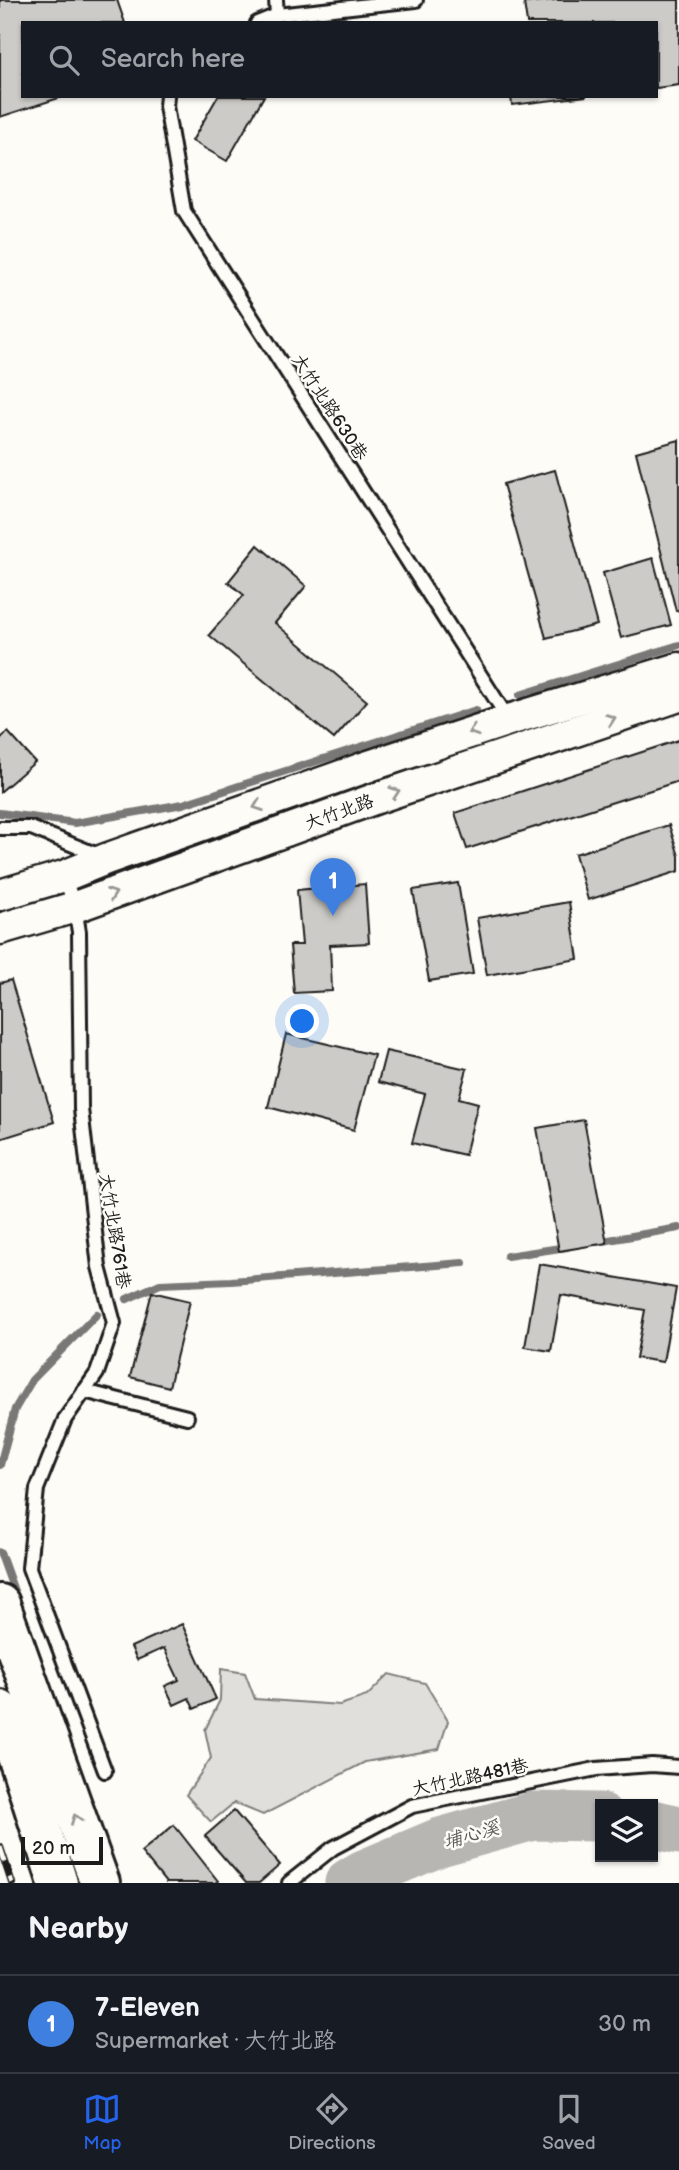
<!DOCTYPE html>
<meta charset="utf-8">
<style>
:root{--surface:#171b24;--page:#242831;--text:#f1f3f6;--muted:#9ea1a6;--line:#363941;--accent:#2563eb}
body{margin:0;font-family:"Balsamiq Sans","LXGW WenKai TC",sans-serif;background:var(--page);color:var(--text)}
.controls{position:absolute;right:21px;bottom:21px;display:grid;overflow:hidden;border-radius:0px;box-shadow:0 2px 5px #0004}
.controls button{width:63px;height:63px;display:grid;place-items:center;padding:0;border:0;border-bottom:2px solid var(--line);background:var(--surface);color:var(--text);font:35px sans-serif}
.scale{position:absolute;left:21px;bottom:18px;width:82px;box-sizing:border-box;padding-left:7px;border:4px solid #1c1c1c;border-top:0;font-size:19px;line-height:24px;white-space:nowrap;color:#1c1c1c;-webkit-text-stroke:5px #fdfcf7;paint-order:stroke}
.you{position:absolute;left:303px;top:1022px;width:24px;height:24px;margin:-18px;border:5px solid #fff;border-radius:50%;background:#1a73e8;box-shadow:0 0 0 10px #1a73e833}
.badge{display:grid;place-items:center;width:46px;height:46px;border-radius:50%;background:var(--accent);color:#fff;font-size:23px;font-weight:700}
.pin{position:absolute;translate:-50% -58px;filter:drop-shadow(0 2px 4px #0008)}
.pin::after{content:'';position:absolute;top:37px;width:24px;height:21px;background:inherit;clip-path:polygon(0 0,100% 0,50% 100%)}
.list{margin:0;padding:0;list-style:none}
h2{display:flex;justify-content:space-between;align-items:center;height:91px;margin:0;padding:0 28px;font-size:30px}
h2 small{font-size:23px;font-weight:400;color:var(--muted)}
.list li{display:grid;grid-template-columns:46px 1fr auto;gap:21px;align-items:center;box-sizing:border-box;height:98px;padding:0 28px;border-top:2px solid var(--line)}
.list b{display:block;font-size:26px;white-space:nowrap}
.list p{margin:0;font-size:23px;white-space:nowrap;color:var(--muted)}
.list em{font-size:23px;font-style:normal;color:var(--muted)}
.icon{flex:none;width:38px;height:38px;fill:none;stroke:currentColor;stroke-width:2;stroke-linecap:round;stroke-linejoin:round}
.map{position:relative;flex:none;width:679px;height:1883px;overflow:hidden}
.search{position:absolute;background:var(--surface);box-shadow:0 2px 5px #0004;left:21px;right:21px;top:21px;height:77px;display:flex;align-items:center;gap:18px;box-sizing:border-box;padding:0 24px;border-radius:0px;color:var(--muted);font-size:26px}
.sheet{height:189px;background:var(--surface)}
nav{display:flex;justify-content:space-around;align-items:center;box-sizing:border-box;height:98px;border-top:2px solid var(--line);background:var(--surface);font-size:19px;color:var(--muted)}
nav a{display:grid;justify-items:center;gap:4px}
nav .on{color:var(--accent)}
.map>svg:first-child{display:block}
.green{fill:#e0dfdb;stroke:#7e7e7c;stroke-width:2}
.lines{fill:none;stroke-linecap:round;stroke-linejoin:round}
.stream{stroke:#797876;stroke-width:8}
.river{stroke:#b7b6b2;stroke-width:49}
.building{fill:#cccbc8;stroke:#1c1c1c;stroke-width:2}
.service-casing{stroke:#1c1c1c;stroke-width:18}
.tertiary-casing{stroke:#1c1c1c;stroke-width:35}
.primary-casing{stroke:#1c1c1c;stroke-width:44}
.service{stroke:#fdfcf7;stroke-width:12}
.tertiary{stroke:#fdfcf7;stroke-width:30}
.primary{stroke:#fdfcf7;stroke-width:38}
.rail-casing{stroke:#1c1c1c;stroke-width:8}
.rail{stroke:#fdfcf7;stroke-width:5;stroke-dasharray:16;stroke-linecap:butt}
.oneway{stroke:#989794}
.labels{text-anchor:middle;stroke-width:5;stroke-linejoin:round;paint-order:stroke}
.street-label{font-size:18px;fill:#1c1c1c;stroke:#fdfcf7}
.water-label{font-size:19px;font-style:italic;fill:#5a5a58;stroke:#fdfcf7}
</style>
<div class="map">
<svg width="679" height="1883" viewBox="0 0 679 1883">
<rect width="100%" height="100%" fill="#fdfcf7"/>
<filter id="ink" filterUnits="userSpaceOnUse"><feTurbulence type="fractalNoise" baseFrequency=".0143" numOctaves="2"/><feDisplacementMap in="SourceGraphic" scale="14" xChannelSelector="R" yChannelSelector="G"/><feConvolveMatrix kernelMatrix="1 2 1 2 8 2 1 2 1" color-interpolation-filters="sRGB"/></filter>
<g filter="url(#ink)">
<polygon class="green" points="221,1669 245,1673 255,1699 340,1705 367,1696 389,1674 425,1683 448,1721 439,1749 365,1762 263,1815 234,1803 211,1822 186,1795 211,1758 205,1730 220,1700"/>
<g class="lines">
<g class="stream">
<polyline points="520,695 679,645"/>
<polyline points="0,813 75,823 183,804 476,710"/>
<polyline points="597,1242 679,1228"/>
<polyline points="507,1256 567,1247"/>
<polyline points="127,1299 160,1284 231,1281 463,1263"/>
<polyline points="0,1465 15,1409 32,1380 97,1314"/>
<polyline points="0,1552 18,1602"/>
</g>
<g class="river">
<polyline points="653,1824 679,1830"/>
<polyline points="349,1883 364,1874 440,1842 533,1816 600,1817"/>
</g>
</g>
<g class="building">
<polygon points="0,0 117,0 125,23 23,23 23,96 65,96 0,117"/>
<polygon points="555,0 679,0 679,85 656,88 656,23 527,23 524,3"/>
<polygon points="218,96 264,96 227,161 192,141"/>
<polygon points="511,96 587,96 512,105"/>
<polygon points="679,440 679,610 676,611 636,452"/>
<polygon points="555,470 597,625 546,638 503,484"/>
<polygon points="258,545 306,586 275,623 367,701 334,739 209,635 244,595 228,582"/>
<polygon points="653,558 671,625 621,638 603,573"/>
<polygon points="8,732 35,762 0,792 0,739"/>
<polygon points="679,740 679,781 467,849 455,813"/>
<polygon points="669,825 679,856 679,871 588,900 575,854"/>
<polygon points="458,883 473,974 429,981 413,890"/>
<polygon points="365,884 369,943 330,945 332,991 294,993 290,945 302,945 297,890"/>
<polygon points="569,902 578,959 487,975 477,918"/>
<polygon points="11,980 54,1122 0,1139 0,983"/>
<polygon points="286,1034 374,1055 354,1130 268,1107"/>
<polygon points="386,1051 467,1069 459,1098 478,1103 465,1155 412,1143 425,1094 378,1082"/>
<polygon points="584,1120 607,1243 559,1251 537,1128"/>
<polygon points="539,1264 676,1288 663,1362 636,1358 645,1310 561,1295 551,1351 525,1347"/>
<polygon points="152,1292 190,1301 169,1387 130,1377"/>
<polygon points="182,1624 216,1699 194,1709 189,1698 174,1705 165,1686 179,1680 164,1648 137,1660 131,1647"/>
<polygon points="234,1811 280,1865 259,1883 246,1883 205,1836"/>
<polygon points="174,1825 218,1881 215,1883 166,1883 141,1852"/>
</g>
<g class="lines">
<defs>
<g id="service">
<polyline points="277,15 416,0"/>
<polyline points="257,23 277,15 276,0"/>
<polyline points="167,96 166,106 184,211 509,720"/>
<polyline points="0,828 31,828 103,857"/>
<polyline points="64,876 75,907 79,932 81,1109 99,1267 114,1323 97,1373 65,1419 37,1489 29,1568 105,1771"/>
<polyline points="84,1391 187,1417"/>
<polyline points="289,1883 333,1848 412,1806 596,1769 652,1765 679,1767"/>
</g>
<g id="tertiary">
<polyline points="0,895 64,876 106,859 369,766 509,720 679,668"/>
<polyline points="0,929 75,907 377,798 679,696"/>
</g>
<g id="primary">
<polyline points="0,1604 100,1883"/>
<polyline points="0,1710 22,1770 58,1883"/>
</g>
</defs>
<use href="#service" class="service-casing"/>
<use href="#tertiary" class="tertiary-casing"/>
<use href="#primary" class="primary-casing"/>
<use href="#service" class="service"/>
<use href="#tertiary" class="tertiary"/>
<use href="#primary" class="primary"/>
<defs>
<polyline id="rail" points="0,1847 12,1883"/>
</defs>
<use href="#rail" class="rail-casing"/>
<use href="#rail" class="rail"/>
</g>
<defs><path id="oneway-chevron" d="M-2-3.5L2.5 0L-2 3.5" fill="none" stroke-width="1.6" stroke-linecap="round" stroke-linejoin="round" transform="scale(1.75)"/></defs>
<g class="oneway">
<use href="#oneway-chevron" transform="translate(611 719) rotate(-19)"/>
<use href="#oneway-chevron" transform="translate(473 731) rotate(162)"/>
<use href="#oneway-chevron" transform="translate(395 792) rotate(-19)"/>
<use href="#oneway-chevron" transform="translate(258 806) rotate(160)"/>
<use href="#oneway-chevron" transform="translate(112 894) rotate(-20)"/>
<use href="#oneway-chevron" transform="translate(76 1819) rotate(-110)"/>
</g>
</g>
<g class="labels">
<g class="street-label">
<text transform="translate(330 407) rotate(57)" y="6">大竹北路630巷</text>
<text transform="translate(339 812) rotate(-20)" y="6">大竹北路</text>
<text transform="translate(115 1231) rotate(81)" y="6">大竹北路761巷</text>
<text transform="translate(470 1777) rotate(-12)" y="6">大竹北路481巷</text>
</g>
<g class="water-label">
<text transform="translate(471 1834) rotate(-16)" y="7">埔心溪</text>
</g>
</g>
</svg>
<div class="controls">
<button><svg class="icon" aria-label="layers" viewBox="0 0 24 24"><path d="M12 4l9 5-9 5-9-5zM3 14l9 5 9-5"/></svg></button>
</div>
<div class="scale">20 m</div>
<div class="you"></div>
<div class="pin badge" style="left:333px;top:916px;background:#3f7fe0">1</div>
<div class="search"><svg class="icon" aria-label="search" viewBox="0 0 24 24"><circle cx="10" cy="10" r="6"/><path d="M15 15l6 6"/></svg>Search here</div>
</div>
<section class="sheet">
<h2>Nearby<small></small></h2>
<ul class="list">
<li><span class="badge" style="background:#3f7fe0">1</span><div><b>7-Eleven</b><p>Supermarket · 大竹北路</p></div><em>30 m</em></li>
</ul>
</section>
<nav>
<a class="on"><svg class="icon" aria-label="map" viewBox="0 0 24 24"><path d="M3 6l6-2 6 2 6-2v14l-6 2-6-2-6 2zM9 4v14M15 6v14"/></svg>Map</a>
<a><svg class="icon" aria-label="directions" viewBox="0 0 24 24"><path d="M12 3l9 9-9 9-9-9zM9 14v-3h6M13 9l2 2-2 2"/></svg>Directions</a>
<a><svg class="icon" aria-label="saved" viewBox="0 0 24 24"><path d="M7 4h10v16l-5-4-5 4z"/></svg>Saved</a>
</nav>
